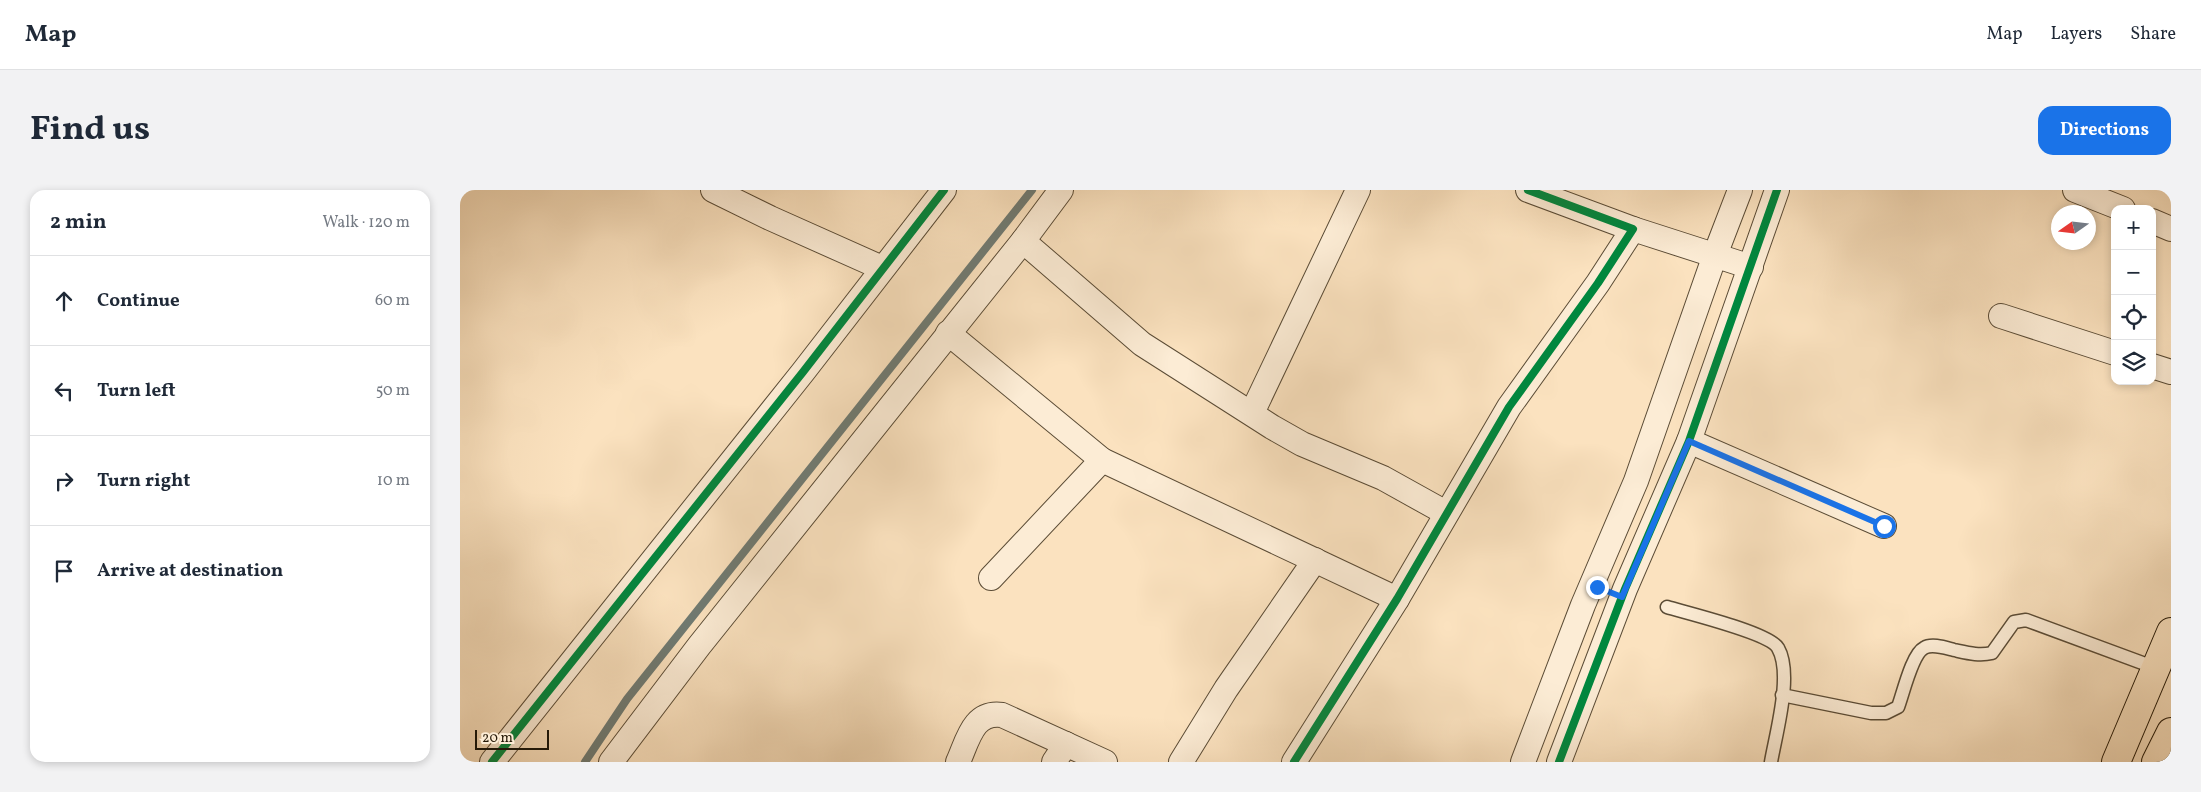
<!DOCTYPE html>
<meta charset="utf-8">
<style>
:root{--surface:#fff;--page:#f2f2f3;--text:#1f2937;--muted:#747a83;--line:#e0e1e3;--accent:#1a73e8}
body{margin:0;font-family:Vollkorn,serif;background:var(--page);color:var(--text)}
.controls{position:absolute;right:15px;top:15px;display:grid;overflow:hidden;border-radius:10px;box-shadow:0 2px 8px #0003}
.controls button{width:45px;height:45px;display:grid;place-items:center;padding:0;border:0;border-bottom:1px solid var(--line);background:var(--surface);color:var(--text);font:25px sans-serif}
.compass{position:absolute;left:1591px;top:15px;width:45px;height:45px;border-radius:50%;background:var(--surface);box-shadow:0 2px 8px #0003;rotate:256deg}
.scale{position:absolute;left:15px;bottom:12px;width:74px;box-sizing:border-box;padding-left:5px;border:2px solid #261a08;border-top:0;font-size:14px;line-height:18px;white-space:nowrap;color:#261a08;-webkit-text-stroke:4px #fcecd5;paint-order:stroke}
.stop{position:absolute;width:15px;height:15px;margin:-11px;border:4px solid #1a73e8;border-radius:50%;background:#fff}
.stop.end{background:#1a73e8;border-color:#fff;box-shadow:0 1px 5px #0008}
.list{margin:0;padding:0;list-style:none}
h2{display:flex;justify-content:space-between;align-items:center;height:65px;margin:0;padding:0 20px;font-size:21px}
h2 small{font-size:16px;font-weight:400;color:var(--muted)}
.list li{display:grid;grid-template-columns:32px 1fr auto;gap:15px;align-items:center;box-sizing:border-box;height:90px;padding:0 20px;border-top:1px solid var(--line)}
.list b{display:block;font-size:19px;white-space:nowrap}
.list em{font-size:16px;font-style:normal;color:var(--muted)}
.icon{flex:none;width:28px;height:28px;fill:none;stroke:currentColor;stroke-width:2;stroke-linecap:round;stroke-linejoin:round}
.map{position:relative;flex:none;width:1711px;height:572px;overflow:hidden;border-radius:15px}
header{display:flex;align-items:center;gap:30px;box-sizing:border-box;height:70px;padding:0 25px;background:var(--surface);border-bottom:1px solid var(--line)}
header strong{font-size:24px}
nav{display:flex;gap:28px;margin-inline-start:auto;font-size:18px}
.intro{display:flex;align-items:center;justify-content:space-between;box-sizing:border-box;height:120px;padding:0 30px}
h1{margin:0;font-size:35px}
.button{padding:12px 22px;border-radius:15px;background:var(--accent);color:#fff;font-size:18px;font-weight:700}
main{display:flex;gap:30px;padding:0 30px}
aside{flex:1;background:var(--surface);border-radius:15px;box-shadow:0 2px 8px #0003}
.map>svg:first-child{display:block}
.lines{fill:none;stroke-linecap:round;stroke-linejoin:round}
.stream{stroke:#707b73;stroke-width:8}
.service-casing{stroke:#5b4c36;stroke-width:15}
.minor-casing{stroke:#5b4c36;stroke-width:26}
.primary-casing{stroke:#261a08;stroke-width:30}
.service{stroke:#fcecd5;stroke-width:12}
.minor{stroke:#fcecd5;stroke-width:24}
.primary{stroke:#fbe2bf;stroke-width:28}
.cycleway-casing{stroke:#fcecd5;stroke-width:11}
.cycleway{stroke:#00873e;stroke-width:8}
.route{stroke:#1a73e8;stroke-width:6}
</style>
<header>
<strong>Map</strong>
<nav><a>Map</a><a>Layers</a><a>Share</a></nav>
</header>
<div class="intro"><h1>Find us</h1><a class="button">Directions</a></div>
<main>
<aside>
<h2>2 min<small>Walk · 120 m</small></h2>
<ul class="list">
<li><svg class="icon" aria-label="ahead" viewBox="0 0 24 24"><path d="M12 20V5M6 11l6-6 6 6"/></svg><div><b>Continue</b></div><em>60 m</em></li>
<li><svg class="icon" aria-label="left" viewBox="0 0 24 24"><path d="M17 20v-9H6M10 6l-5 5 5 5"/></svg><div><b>Turn left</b></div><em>50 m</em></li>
<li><svg class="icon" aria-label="right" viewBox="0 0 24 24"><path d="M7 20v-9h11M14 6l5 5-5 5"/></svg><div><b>Turn right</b></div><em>10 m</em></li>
<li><svg class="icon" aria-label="arrive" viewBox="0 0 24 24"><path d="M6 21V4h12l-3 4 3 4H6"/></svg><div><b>Arrive at destination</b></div></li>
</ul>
</aside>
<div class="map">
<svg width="1711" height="572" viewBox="0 0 1711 572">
<rect width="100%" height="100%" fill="#fbe2bf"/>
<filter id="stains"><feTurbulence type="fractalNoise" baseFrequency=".004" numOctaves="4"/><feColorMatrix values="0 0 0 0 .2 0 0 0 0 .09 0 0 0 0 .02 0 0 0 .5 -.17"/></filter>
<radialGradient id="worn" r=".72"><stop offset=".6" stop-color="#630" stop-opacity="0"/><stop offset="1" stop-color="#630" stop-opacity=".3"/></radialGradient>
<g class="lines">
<polyline class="stream" points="125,572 167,509 572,0"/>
<defs>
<g id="service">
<path d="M1207 417C1227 423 1310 443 1318 458 1333 484 1316 543 1311 572"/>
<path d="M1322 505 1411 523H1426L1438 517C1443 504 1452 464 1464 458 1472 453 1486 458 1494 460 1508 463 1519 466 1532 463L1554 432 1566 430 1696 478"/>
</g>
<g id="minor">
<polyline points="253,0 310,28 422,78"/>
<polyline points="1615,0 1663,19"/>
<polyline points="1692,31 1711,39"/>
<polyline points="1173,39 1291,77"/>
<polyline points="563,51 682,154 812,237 842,254 923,288 986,323"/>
<polyline points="1541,126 1655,163"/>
<polyline points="488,143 642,270 937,409"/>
<polyline points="1692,176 1711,182"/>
<polyline points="792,223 898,0"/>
<polyline points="1229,251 1424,336"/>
<polyline points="531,388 642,270"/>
<polyline points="32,572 343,182 484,0"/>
<polyline points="151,572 239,456 563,51 601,0"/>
<path d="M498 572C508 550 513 521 542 525L645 572"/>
<polyline points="594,572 606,554"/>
<polyline points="721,572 766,499 855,370"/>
<polyline points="834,572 937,409 1049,217 1138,93 1173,39 1068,0"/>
<polyline points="1063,572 1123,415 1176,291 1255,65 1280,0"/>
<polyline points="1099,572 1165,399 1229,251 1317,0"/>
</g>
<g id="primary">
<polyline points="1656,572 1711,442"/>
<polyline points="1696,572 1711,542"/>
</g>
</defs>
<use href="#service" class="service-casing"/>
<use href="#minor" class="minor-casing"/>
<use href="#primary" class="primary-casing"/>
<use href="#service" class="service"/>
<use href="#minor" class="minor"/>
<use href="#primary" class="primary"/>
<defs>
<g id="cycleway">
<polyline points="32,572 343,182 484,0"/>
<polyline points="834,572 937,409 1049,217 1138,93 1173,39 1068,0"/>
<polyline points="1099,572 1165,399 1229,251 1317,0"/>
</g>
</defs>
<use href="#cycleway" class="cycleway-casing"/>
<use href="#cycleway" class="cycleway"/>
</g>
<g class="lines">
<polyline class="route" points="1137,397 1162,407 1229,251 1424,336"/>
</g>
<rect width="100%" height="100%" filter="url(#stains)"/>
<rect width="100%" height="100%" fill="url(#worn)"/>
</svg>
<div class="controls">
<button>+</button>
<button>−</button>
<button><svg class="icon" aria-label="locate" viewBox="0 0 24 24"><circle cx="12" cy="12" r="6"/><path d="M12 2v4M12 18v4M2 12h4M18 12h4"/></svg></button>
<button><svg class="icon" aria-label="layers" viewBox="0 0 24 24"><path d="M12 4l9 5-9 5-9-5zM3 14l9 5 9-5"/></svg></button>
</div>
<svg class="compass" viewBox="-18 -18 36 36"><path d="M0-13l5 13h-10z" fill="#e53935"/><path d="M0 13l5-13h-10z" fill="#747a83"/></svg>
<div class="scale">20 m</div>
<div class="stop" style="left:1424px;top:336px"></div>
<div class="stop end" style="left:1137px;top:397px"></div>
</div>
</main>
